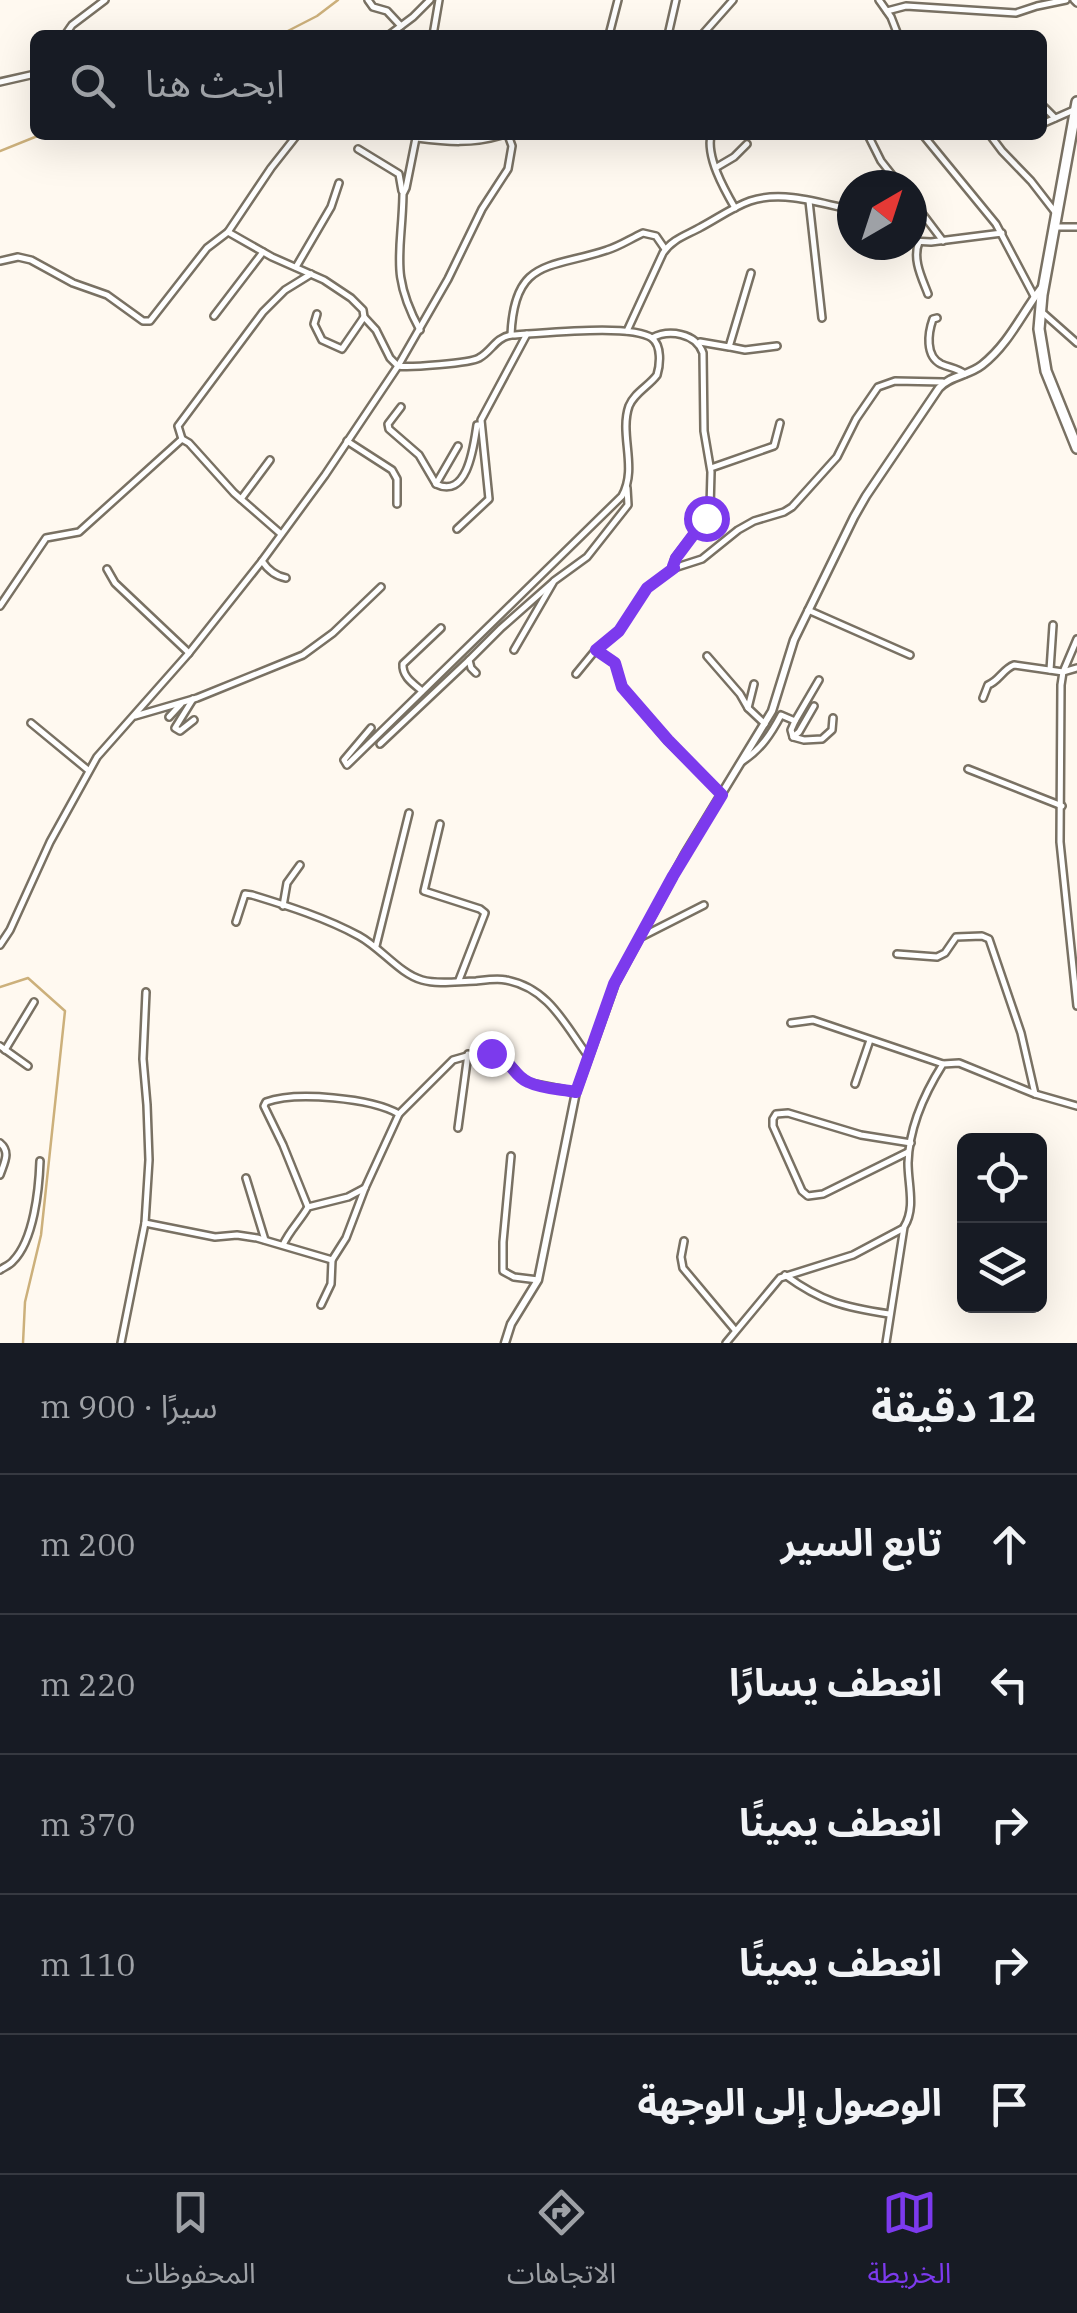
<!DOCTYPE html>
<html lang="ar">
<meta charset="utf-8">
<style>
:root{--surface:#171b24;--page:#242831;--text:#f1f3f6;--muted:#9ea1a6;--line:#363941;--accent:#7c3aed}
body{margin:0;font-family:"IBM Plex Serif","Noto Sans Arabic",serif;background:var(--page);color:var(--text);direction:rtl}
.controls{position:absolute;right:30px;bottom:30px;display:grid;overflow:hidden;border-radius:15px;box-shadow:0 10px 40px #0002}
.controls button{width:90px;height:90px;display:grid;place-items:center;padding:0;border:0;border-bottom:2px solid var(--line);background:var(--surface);color:var(--text);font:50px sans-serif}
.compass{position:absolute;left:837px;top:170px;width:90px;height:90px;border-radius:50%;background:var(--surface);box-shadow:0 10px 40px #0002;rotate:39deg}
.stop{position:absolute;width:30px;height:30px;margin:-22px;border:8px solid #7c3aed;border-radius:50%;background:#fff}
.stop.end{background:#7c3aed;border-color:#fff;box-shadow:0 2px 10px #0008}
.list{margin:0;padding:0;list-style:none}
h2{display:flex;justify-content:space-between;align-items:center;height:130px;margin:0;padding:0 40px;font-size:42px}
h2 small{font-size:32px;font-weight:400;color:var(--muted)}
.list li{display:grid;grid-template-columns:65px 1fr auto;gap:30px;align-items:center;box-sizing:border-box;height:140px;padding:0 40px;border-top:2px solid var(--line)}
.list b{display:block;font-size:38px;white-space:nowrap}
.list em{font-size:32px;font-style:normal;color:var(--muted)}
.icon{flex:none;width:55px;height:55px;fill:none;stroke:currentColor;stroke-width:2;stroke-linecap:round;stroke-linejoin:round}
.map{position:relative;flex:none;width:1077px;height:1343px;overflow:hidden;direction:ltr}
.search{position:absolute;background:var(--surface);box-shadow:0 10px 40px #0002;left:30px;right:30px;top:30px;height:110px;display:flex;align-items:center;gap:25px;box-sizing:border-box;padding:0 35px;border-radius:15px;color:var(--muted);font-size:38px}
.sheet{height:830px;background:var(--surface)}
nav{display:flex;justify-content:space-around;align-items:center;box-sizing:border-box;height:140px;border-top:2px solid var(--line);background:var(--surface);font-size:28px;color:var(--muted)}
nav a{display:grid;justify-items:center;gap:5px}
nav .on{color:var(--accent)}
.map>svg:first-child{display:block}
.lines{fill:none;stroke-linecap:round;stroke-linejoin:round}
.stream{stroke:#ccb07b;stroke-width:2.5}
.minor-casing{stroke:#797163;stroke-width:10}
.tertiary-casing{stroke:#797163;stroke-width:11}
.trunk-casing{stroke:#797163;stroke-width:14}
.minor{stroke:#fff;stroke-width:5}
.tertiary{stroke:#fff;stroke-width:6}
.trunk{stroke:#fff;stroke-width:9}
.route{stroke:#7c3aed;stroke-width:12}
</style>
<div class="map">
<svg width="1077" height="1343" viewBox="0 0 1077 1343">
<rect width="100%" height="100%" fill="#fff9f0"/>
<g class="lines">
<g class="stream">
<polyline points="280,35 317,16 338,0"/>
<polyline points="0,151 40,135"/>
<polyline points="0,987 28,978 65,1011 41,1235 25,1302 23,1343"/>
</g>
<defs>
<g id="minor">
<polyline points="368,0 373,7 387,11 401,26"/>
<polyline points="879,0 891,17 898,35"/>
<polyline points="1074,0 1077,3"/>
<polyline points="887,11 906,6 1016,13 1037,6 1066,0"/>
<polyline points="65,35 72,25 105,0"/>
<polyline points="389,35 413,17 430,0"/>
<polyline points="433,35 439,0"/>
<polyline points="609,35 618,0"/>
<polyline points="668,35 676,0"/>
<polyline points="702,35 733,0"/>
<polyline points="0,82 35,74"/>
<polyline points="1042,105 1055,118"/>
<polyline points="1042,124 1076,109"/>
<path d="M711 135C706 157 724 189 735 208"/>
<polyline points="868,135 881,161 900,185"/>
<polyline points="923,135 996,224 1034,296"/>
<polyline points="990,135 1002,151 1031,181 1055,212"/>
<path d="M416 138 406 188 403 194C402 253 389 273 420 330"/>
<path d="M417 138C448 142 472 144 502 135"/>
<polyline points="358,149 399,174 402,191"/>
<polyline points="717,167 734,157 747,144"/>
<polyline points="912,200 943,241"/>
<polyline points="809,201 822,318"/>
<polyline points="1055,227 1077,227"/>
<path d="M228 232 272 257 324 280 351 298 363 310 364 317 376 330 390 358 398 366C408 368 471 363 479 358 492 351 495 338 511 335 540 334 631 323 652 338 662 346 660 365 657 375 649 386 634 393 629 406 619 435 638 468 622 496L347 765 344 760 371 728"/>
<polyline points="912,241 931,242 1002,233"/>
<path d="M919 242C912 259 922 278 928 294"/>
<polyline points="0,261 18,257 31,260 73,283 107,295 143,321 150,321 207,248 228,232 271,168 297,135"/>
<polyline points="296,267 331,207 339,183"/>
<polyline points="1042,312 1077,343"/>
<polyline points="317,314 314,324 322,340 342,349 364,317"/>
<polyline points="214,316 263,252"/>
<path d="M937 318 933 319C928 333 925 356 941 364 950 368 957 368 965 374"/>
<path d="M627 331 663 253C672 239 687 235 701 227 718 218 733 207 750 201 782 190 821 203 852 210"/>
<path d="M511 335C514 258 550 269 607 250 620 246 630 239 643 233L656 236 665 249"/>
<path d="M652 338C669 329 696 333 703 353L704 431 711 472 710 508 706 518 675 558 673 566 674 568 702 559 738 530 754 521 784 512 792 507 837 457 856 419 878 387 895 381 943 382"/>
<polyline points="700,342 729,347 751,273"/>
<polyline points="730,347 745,350 777,346"/>
<polyline points="401,407 388,424 389,429 419,455 436,484"/>
<polyline points="182,439 178,426 263,312 285,290 311,274"/>
<polyline points="347,441 392,470 397,479 397,504"/>
<path d="M458 446 436 484C468 500 474 444 477 425H481"/>
<polyline points="711,468 774,446 780,423"/>
<polyline points="241,499 270,460"/>
<polyline points="457,529 489,499 481,420 527,334"/>
<path d="M262 561C268 570 275 576 286 578"/>
<polyline points="107,569 115,583 189,653"/>
<polyline points="0,606 46,538 79,532 182,439 189,443 234,493 281,534"/>
<polyline points="808,610 910,655"/>
<polyline points="514,650 554,581 587,557 628,505 627,488"/>
<polyline points="596,650 615,663 622,687 667,740 722,795"/>
<polyline points="707,656 740,694 748,708"/>
<polyline points="1077,668 1063,672 1061,685 1060,842 1077,1006"/>
<polyline points="1050,670 1053,625"/>
<polyline points="476,673 471,668 469,660 501,628 552,583"/>
<polyline points="576,674 594,652 619,631 647,588 674,568"/>
<polyline points="754,684 748,708 765,724"/>
<path d="M422 691C414 684 402 677 403 664L441 628"/>
<path d="M983 698 988 685C999 681 1003 669 1014 665L1063 672 1077 639"/>
<polyline points="193,699 175,728 180,731 194,720"/>
<polyline points="135,716 197,698 303,655 333,633 381,587"/>
<polyline points="169,717 181,704"/>
<polyline points="795,721 791,730 793,737 799,732 814,706"/>
<polyline points="31,723 88,770"/>
<polyline points="793,737 804,740 822,739 832,730 833,718"/>
<polyline points="380,744 469,660"/>
<path d="M743 761C761 749 771 734 781 715L795 721 819 680"/>
<polyline points="968,769 1062,806"/>
<polyline points="440,824 424,891 480,909 485,913 459,980"/>
<polyline points="283,906 287,883 300,865"/>
<path d="M236 922 245 894 252 895C288 906 326 918 359 936 381 948 400 974 422 980 439 985 459 981 476 981 485 980 497 978 506 980 549 988 565 1025 588 1056"/>
<polyline points="641,937 704,905"/>
<polyline points="0,945 10,930 50,842 97,757 189,653 262,561 325,475 398,366 448,279 482,209 508,169 512,146 508,135"/>
<polyline points="376,946 409,813"/>
<polyline points="897,954 937,957 945,953 956,937 982,936 989,939 1021,1033 1035,1094"/>
<polyline points="791,1023 813,1020 943,1064"/>
<polyline points="0,1046 28,1066"/>
<polyline points="5,1050 34,1002"/>
<polyline points="855,1084 870,1040"/>
<polyline points="458,1128 468,1054"/>
<path d="M0 1143C11 1152 4 1163 0 1175"/>
<polyline points="908,1152 823,1194 808,1196 802,1191 773,1126 773,1119 776,1114 788,1113 861,1135 911,1143"/>
<polyline points="511,1156 503,1242 503,1271 514,1277 538,1280"/>
<polyline points="246,1178 265,1240"/>
<path d="M308 1207 283 1145 264 1106 266 1102C296 1091 371 1098 399 1114"/>
<polyline points="145,1223 215,1237 237,1235 257,1238 332,1260"/>
<polyline points="684,1241 681,1257 683,1268 735,1330"/>
<path d="M283 1245C289 1231 300 1221 308 1207L348 1197 365 1188"/>
<path d="M0 1270C4 1267 10 1265 13 1261 34 1240 39 1189 40 1161"/>
<path d="M785 1275C822 1302 844 1307 889 1314"/>
<polyline points="321,1305 331,1284 332,1260 346,1238 365,1188 399,1114 453,1060 481,1052 497,1054 506,1060 522,1078 530,1083 576,1092"/>
<polyline points="121,1343 145,1223 149,1160 147,1105 143,1059 146,992"/>
<polyline points="726,1343 780,1278 853,1255 902,1229"/>
<path d="M886 1343 904 1227C916 1208 908 1185 908 1163 909 1127 924 1094 943 1064L959 1063 1035 1094 1077 1106"/>
</g>
<path id="tertiary" d="M505 1343 511 1324 538 1280 576 1092 615 983 685 854 772 711 794 640 854 517 866 496 939 388C951 375 968 376 982 365 1009 344 1022 313 1042 287"/>
<polyline id="trunk" points="1077,102 1042,295 1039,329 1046,371 1077,448"/>
</defs>
<use href="#minor" class="minor-casing"/>
<use href="#tertiary" class="tertiary-casing"/>
<use href="#trunk" class="trunk-casing"/>
<use href="#minor" class="minor"/>
<use href="#tertiary" class="tertiary"/>
<use href="#trunk" class="trunk"/>
</g>
<g class="lines">
<path class="route" d="M491 1053C513 1060 512 1075 528 1082 542 1089 561 1089 576 1092L614 984 673 876 722 795 668 740 622 687 615 663 596 650 619 631 647 588 674 568 673 566 676 558 706 518"/>
</g>
</svg>
<div class="controls">
<button><svg class="icon" aria-label="locate" viewBox="0 0 24 24"><circle cx="12" cy="12" r="6"/><path d="M12 2v4M12 18v4M2 12h4M18 12h4"/></svg></button>
<button><svg class="icon" aria-label="layers" viewBox="0 0 24 24"><path d="M12 4l9 5-9 5-9-5zM3 14l9 5 9-5"/></svg></button>
</div>
<svg class="compass" viewBox="-18 -18 36 36"><path d="M0-13l5 13h-10z" fill="#e53935"/><path d="M0 13l5-13h-10z" fill="#9ea1a6"/></svg>
<div class="stop" style="left:706px;top:518px"></div>
<div class="stop end" style="left:491px;top:1053px"></div>
<div class="search"><svg class="icon" aria-label="search" viewBox="0 0 24 24"><circle cx="10" cy="10" r="6"/><path d="M15 15l6 6"/></svg>ابحث هنا</div>
</div>
<section class="sheet">
<h2>12 دقيقة<small>سيرًا · 900 m</small></h2>
<ul class="list">
<li><svg class="icon" aria-label="ahead" viewBox="0 0 24 24"><path d="M12 20V5M6 11l6-6 6 6"/></svg><div><b>تابع السير</b></div><em>200 m</em></li>
<li><svg class="icon" aria-label="left" viewBox="0 0 24 24"><path d="M17 20v-9H6M10 6l-5 5 5 5"/></svg><div><b>انعطف يسارًا</b></div><em>220 m</em></li>
<li><svg class="icon" aria-label="right" viewBox="0 0 24 24"><path d="M7 20v-9h11M14 6l5 5-5 5"/></svg><div><b>انعطف يمينًا</b></div><em>370 m</em></li>
<li><svg class="icon" aria-label="right" viewBox="0 0 24 24"><path d="M7 20v-9h11M14 6l5 5-5 5"/></svg><div><b>انعطف يمينًا</b></div><em>110 m</em></li>
<li><svg class="icon" aria-label="arrive" viewBox="0 0 24 24"><path d="M6 21V4h12l-3 4 3 4H6"/></svg><div><b>الوصول إلى الوجهة</b></div></li>
</ul>
</section>
<nav>
<a class="on"><svg class="icon" aria-label="map" viewBox="0 0 24 24"><path d="M3 6l6-2 6 2 6-2v14l-6 2-6-2-6 2zM9 4v14M15 6v14"/></svg>الخريطة</a>
<a><svg class="icon" aria-label="directions" viewBox="0 0 24 24"><path d="M12 3l9 9-9 9-9-9zM9 14v-3h6M13 9l2 2-2 2"/></svg>الاتجاهات</a>
<a><svg class="icon" aria-label="saved" viewBox="0 0 24 24"><path d="M7 4h10v16l-5-4-5 4z"/></svg>المحفوظات</a>
</nav>
